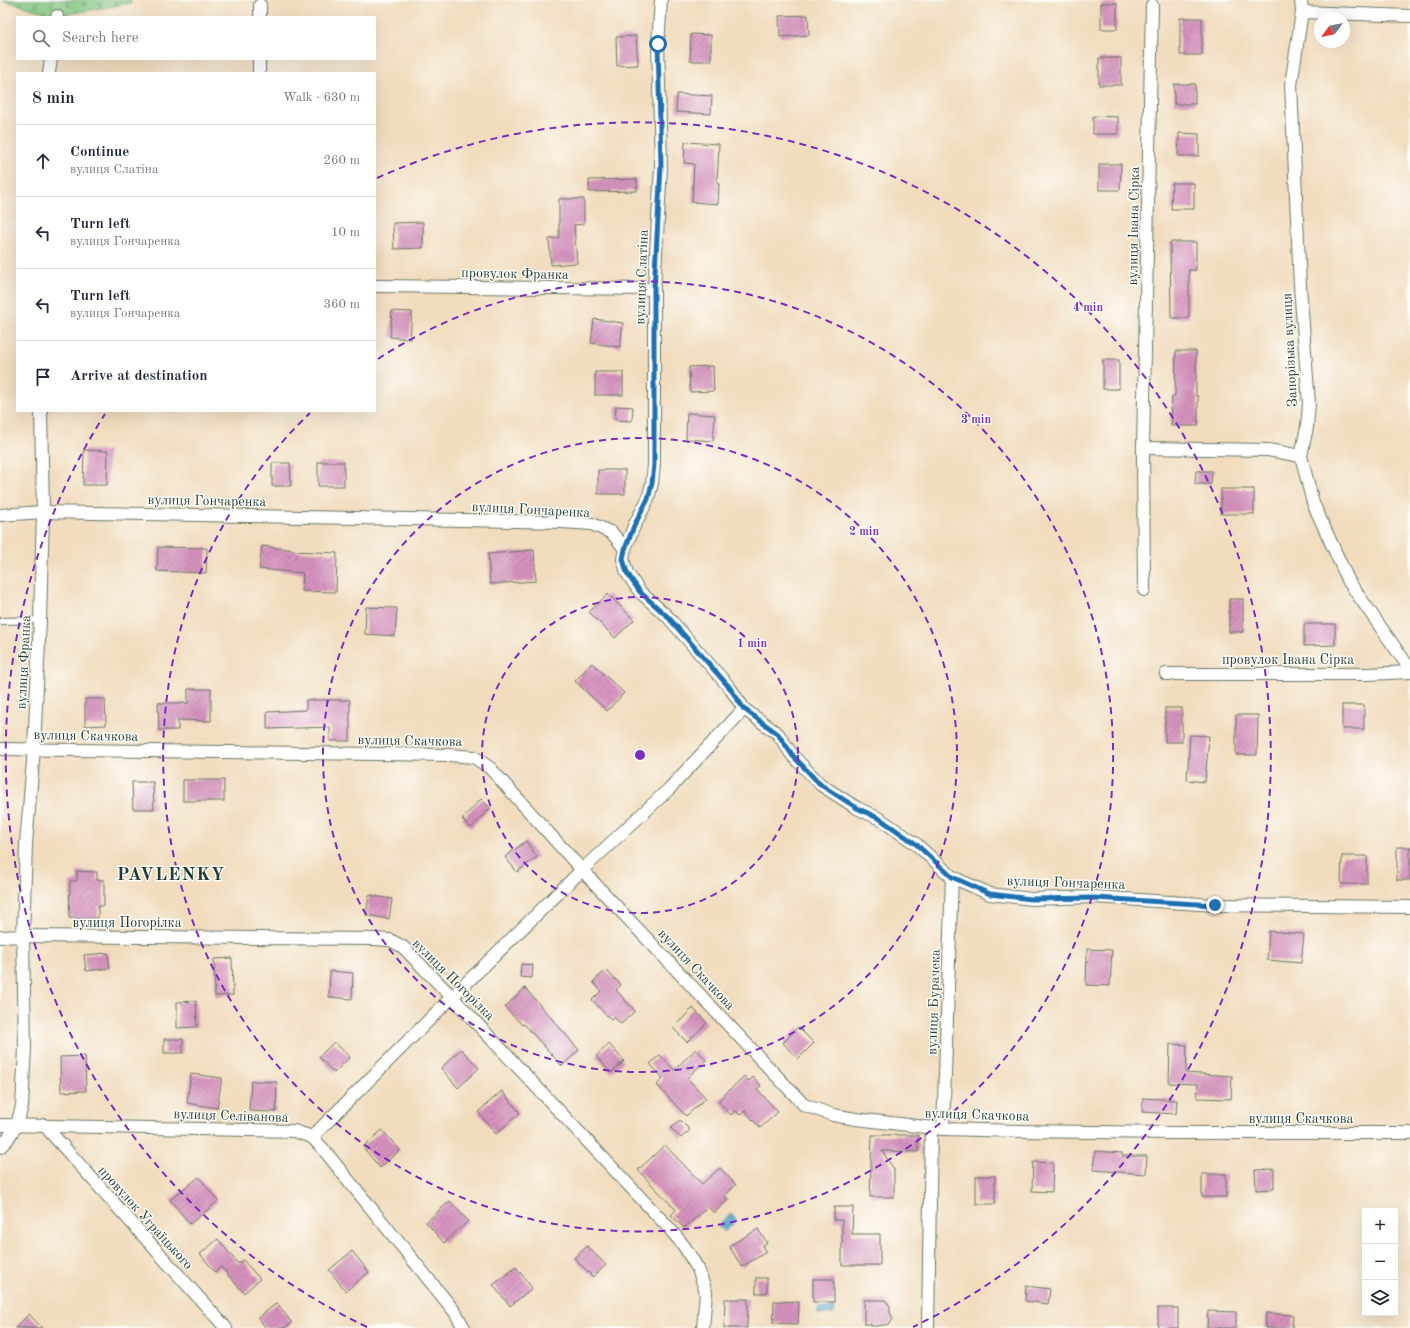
<!DOCTYPE html>
<meta charset="utf-8">
<style>
:root{--surface:#fff;--page:#f2f2f3;--text:#1f2937;--muted:#747a83;--line:#e0e1e3}
body{margin:0;font-family:"Old Standard TT",serif;background:var(--page);color:var(--text)}
.controls{position:absolute;right:12px;bottom:12px;display:grid;overflow:hidden;border-radius:0px;box-shadow:0 4px 16px #0002}
.controls button{width:36px;height:36px;display:grid;place-items:center;padding:0;border:0;border-bottom:1px solid var(--line);background:var(--surface);color:var(--text);font:20px sans-serif}
.compass{position:absolute;left:1314px;top:12px;width:36px;height:36px;border-radius:50%;background:var(--surface);box-shadow:0 4px 16px #0002;rotate:238deg}
.stop{position:absolute;width:12px;height:12px;margin:-9px;border:3px solid #1f6fb2;border-radius:50%;background:#fff}
.stop.end{background:#1f6fb2;border-color:#fff;box-shadow:0 1px 4px #0008}
.list{margin:0;padding:0;list-style:none}
h2{display:flex;justify-content:space-between;align-items:center;height:52px;margin:0;padding:0 16px;font-size:17px}
h2 small{font-size:13px;font-weight:400;color:var(--muted)}
.list li{display:grid;grid-template-columns:26px 1fr auto;gap:12px;align-items:center;box-sizing:border-box;height:72px;padding:0 16px;border-top:1px solid var(--line)}
.list b{display:block;font-size:15px;white-space:nowrap}
.list p{margin:0;font-size:13px;white-space:nowrap;color:var(--muted)}
.list em{font-size:13px;font-style:normal;color:var(--muted)}
.icon{flex:none;width:22px;height:22px;fill:none;stroke:currentColor;stroke-width:2;stroke-linecap:round;stroke-linejoin:round}
.map{position:relative;flex:none;width:1410px;height:1328px;overflow:hidden}
.search{position:absolute;background:var(--surface);box-shadow:0 4px 16px #0002;left:16px;top:16px;width:360px;height:44px;display:flex;align-items:center;gap:10px;box-sizing:border-box;padding:0 14px;border-radius:0px;color:var(--muted);font-size:15px}
.panel{position:absolute;background:var(--surface);box-shadow:0 4px 16px #0002;left:16px;top:72px;width:360px;height:340px;border-radius:0px}
.map>svg:first-child{display:block}
.cemetery{fill:url(#cemetery-stones);stroke:#50825a}
.water{fill:url(#water-waves);stroke:#3a7483}
.building{fill:url(#building-hatch)}
.lines{fill:none;stroke-linecap:round;stroke-linejoin:round}
.service-casing{stroke:#687564;stroke-width:8}
.minor-casing{stroke:#687564;stroke-width:14}
.service{stroke:#fff;stroke-width:6}
.minor{stroke:#fff;stroke-width:12}
.route{stroke:#1f6fb2;stroke-width:5}
.ring{fill:none;stroke:#7b2cbf;stroke-width:2;stroke-dasharray:7 5}
.labels{text-anchor:middle;stroke-width:3;stroke-linejoin:round;paint-order:stroke}
.street-label{font-size:14px;fill:#1f3d34;stroke:#fdfcf7}
.district-label{font-size:18px;font-weight:bold;letter-spacing:1px;fill:#1f3d34;stroke:#fdfcf7}
.centre{fill:#7b2cbf;stroke:#fdfcf7;stroke-width:2}
.ring-label{font-size:12px;text-anchor:middle;font-weight:bold;fill:#7b2cbf;stroke:#fdfcf7;stroke-width:3;stroke-linejoin:round;paint-order:stroke}
</style>
<div class="map">
<svg width="1410" height="1328" viewBox="0 0 1410 1328">
<defs>
<pattern id="cemetery-stones" width="16" height="16" patternUnits="userSpaceOnUse"><rect width="16" height="16" fill="#81c781"/><path d="M2 7V4a2 2 0 0 1 4 0v3zM10 15v-3a2 2 0 0 1 4 0v3z" fill="#69a36a"/></pattern>
<pattern id="water-waves" width="16" height="10" patternUnits="userSpaceOnUse"><rect width="16" height="10" fill="#55abd2"/><path d="M0 5q4-4 8 0t8 0" fill="none" stroke="#468cab"/></pattern>
<pattern id="building-hatch" width="6" height="6" patternUnits="userSpaceOnUse"><rect width="6" height="6" fill="#d692be"/><path d="M-1 1l2-2M0 6l6-6M5 7l2-2" fill="none" stroke="#ad789b"/></pattern>
</defs>
<rect width="100%" height="100%" fill="#fdfcf7"/>
<filter id="ink" filterUnits="userSpaceOnUse"><feTurbulence type="fractalNoise" baseFrequency=".025" numOctaves="2"/><feDisplacementMap in="SourceGraphic" scale="8" xChannelSelector="R" yChannelSelector="G"/><feConvolveMatrix kernelMatrix="1 2 1 2 8 2 1 2 1" color-interpolation-filters="sRGB"/></filter>
<filter id="wash" filterUnits="userSpaceOnUse"><feTurbulence type="fractalNoise" baseFrequency=".012" numOctaves="4" result="noise"/><feDisplacementMap in="SourceGraphic" scale="16" xChannelSelector="R" yChannelSelector="G"/><feGaussianBlur stdDeviation="0.9" result="paint"/><feColorMatrix in="noise" values="0 0 0 0 0 0 0 0 0 0 0 0 0 0 0 0 0 1.4 0 .05"/><feComposite in="paint" operator="in"/></filter>
<g filter="url(#wash)">
<rect width="100%" height="100%" fill="#f1dcbd"/>
<polygon class="cemetery" points="3,0 131,0 131,3 57,16"/>
<g class="water">
<polygon points="731,1214 737,1220 724,1232 718,1226"/>
<rect x="818" y="1308" width="16" height="6"/>
</g>
<g id="blocks">
<g class="building">
<rect x="1101" y="3" width="16" height="26"/>
<polygon points="808,15 809,35 780,37 779,16"/>
<rect x="1180" y="18" width="22" height="37"/>
<polygon points="691,34 711,35 711,61 690,61"/>
<polygon points="636,36 638,65 617,66 616,37"/>
<rect x="1099" y="58" width="22" height="27"/>
<rect x="1174" y="84" width="21" height="20"/>
<polygon points="677,94 712,96 711,114 676,112"/>
<polygon points="1093,116 1118,117 1118,134 1093,134"/>
<polygon points="1179,133 1199,134 1199,156 1178,156"/>
<polygon points="685,142 719,144 717,184 719,184 718,204 692,202 694,164 684,163"/>
<polygon points="1099,164 1121,164 1120,190 1099,190"/>
<polygon points="637,179 637,191 589,192 589,180"/>
<polygon points="1172,183 1194,183 1194,209 1171,209"/>
<polygon points="559,199 584,199 584,224 574,225 577,263 551,265 549,239 559,238"/>
<polygon points="423,222 423,248 394,249 393,223"/>
<polygon points="1170,242 1196,242 1196,270 1189,270 1189,318 1171,318"/>
<polygon points="392,311 412,312 410,339 390,337"/>
<polygon points="594,319 623,323 620,347 591,343"/>
<polygon points="1176,351 1196,351 1196,396 1198,396 1198,426 1171,426 1172,396 1175,396"/>
<rect x="1103" y="360" width="16" height="29"/>
<polygon points="713,366 714,391 690,392 689,367"/>
<rect x="595" y="372" width="28" height="23"/>
<polygon points="616,406 633,407 632,421 615,420"/>
<polygon points="687,413 715,415 713,441 686,439"/>
<polygon points="84,450 108,451 107,485 83,485"/>
<rect x="318" y="462" width="26" height="24"/>
<polygon points="272,463 290,463 291,486 272,486"/>
<rect x="598" y="470" width="27" height="24"/>
<polygon points="1196,471 1212,471 1211,484 1195,484"/>
<rect x="1221" y="489" width="33" height="25"/>
<polygon points="262,546 294,550 294,551 337,553 336,592 302,591 303,573 259,569"/>
<polygon points="158,547 207,548 206,573 157,571"/>
<polygon points="534,550 536,581 490,584 488,554"/>
<polygon points="608,594 634,620 615,638 589,612"/>
<rect x="1229" y="599" width="14" height="33"/>
<polygon points="366,607 397,608 395,636 365,634"/>
<polygon points="1304,624 1335,624 1335,645 1304,646"/>
<polygon points="592,663 624,693 607,711 575,681"/>
<polygon points="188,689 211,689 211,721 178,720 178,730 159,730 158,703 188,703"/>
<polygon points="85,699 105,699 106,725 85,726"/>
<polygon points="306,700 350,700 350,741 330,741 330,727 267,729 267,712 306,710"/>
<rect x="1342" y="705" width="22" height="24"/>
<rect x="1165" y="708" width="17" height="34"/>
<polygon points="1236,715 1258,715 1257,755 1236,755"/>
<polygon points="1190,735 1209,736 1205,782 1187,780"/>
<rect x="183" y="780" width="41" height="21"/>
<polygon points="132,782 153,782 154,809 133,809"/>
<polygon points="481,799 490,808 471,828 462,819"/>
<polygon points="526,841 537,857 517,872 505,857"/>
<rect x="1397" y="847" width="13" height="33"/>
<polygon points="1342,856 1367,856 1367,884 1341,884"/>
<polygon points="77,871 97,872 97,880 104,880 104,906 98,906 98,919 69,918 70,881 77,881"/>
<polygon points="369,895 392,899 389,919 366,915"/>
<polygon points="1269,931 1304,934 1301,963 1267,960"/>
<polygon points="1087,949 1112,950 1110,986 1086,985"/>
<polygon points="108,953 110,968 86,971 84,955"/>
<polygon points="232,958 233,995 215,996 214,959"/>
<polygon points="521,964 533,965 532,978 520,977"/>
<polygon points="606,970 621,985 616,990 635,1011 621,1024 614,1017 611,1020 592,1000 601,991 593,982"/>
<polygon points="330,971 353,973 352,999 329,997"/>
<polygon points="525,988 579,1050 562,1066 524,1024 522,1025 505,1007"/>
<polygon points="196,1001 197,1027 177,1028 177,1002"/>
<polygon points="693,1008 707,1023 687,1042 673,1028"/>
<polygon points="798,1027 814,1043 798,1059 783,1043"/>
<rect x="164" y="1039" width="19" height="14"/>
<polygon points="334,1042 350,1057 334,1073 319,1057"/>
<polygon points="609,1044 624,1061 611,1073 596,1056"/>
<polygon points="1170,1044 1187,1045 1186,1073 1232,1076 1231,1099 1197,1098 1198,1084 1169,1083"/>
<polygon points="461,1049 479,1068 458,1088 441,1068"/>
<polygon points="696,1049 706,1060 687,1078 706,1098 686,1116 657,1085 663,1078 650,1064 660,1055 674,1070"/>
<polygon points="85,1056 86,1091 61,1092 60,1057"/>
<polygon points="191,1074 222,1078 217,1108 187,1103"/>
<polygon points="744,1076 749,1081 753,1077 761,1086 757,1089 778,1112 760,1128 745,1111 740,1115 735,1110 731,1115 718,1101"/>
<polygon points="251,1081 277,1082 276,1112 249,1111"/>
<polygon points="502,1091 520,1113 496,1134 478,1112"/>
<polygon points="1143,1098 1177,1100 1176,1114 1142,1112"/>
<polygon points="680,1120 690,1130 681,1138 671,1128"/>
<polygon points="382,1130 400,1150 380,1168 363,1147"/>
<polygon points="872,1135 918,1135 918,1152 882,1151 894,1169 894,1197 870,1197"/>
<polygon points="665,1145 702,1184 720,1168 736,1185 724,1196 728,1200 714,1213 708,1207 684,1228 671,1215 676,1210 638,1170"/>
<polygon points="1095,1151 1122,1153 1122,1156 1147,1156 1146,1174 1093,1170"/>
<polygon points="1033,1162 1053,1163 1052,1192 1032,1191"/>
<polygon points="1274,1169 1274,1189 1256,1190 1255,1170"/>
<rect x="1202" y="1174" width="24" height="23"/>
<rect x="976" y="1176" width="19" height="28"/>
<polygon points="199,1177 218,1201 190,1224 170,1200"/>
<polygon points="450,1201 468,1221 444,1243 426,1222"/>
<polygon points="834,1207 853,1207 852,1234 880,1234 880,1265 842,1265 842,1220 834,1220"/>
<polygon points="758,1229 767,1243 762,1246 766,1252 742,1267 729,1246"/>
<polygon points="218,1239 238,1264 243,1260 260,1279 244,1293 221,1267 215,1272 200,1254"/>
<polygon points="587,1246 606,1265 593,1277 574,1258"/>
<polygon points="352,1251 369,1272 346,1291 329,1270"/>
<polygon points="516,1267 532,1288 510,1306 493,1285"/>
<rect x="756" y="1278" width="11" height="15"/>
<rect x="813" y="1279" width="21" height="23"/>
<polygon points="1026,1286 1050,1289 1048,1304 1025,1301"/>
<polygon points="725,1299 748,1299 747,1328 724,1328"/>
<polygon points="864,1300 885,1300 890,1306 890,1312 893,1319 891,1322 890,1324 877,1326 871,1326 871,1324 864,1324"/>
<polygon points="774,1301 799,1302 798,1324 773,1323"/>
<polygon points="277,1303 292,1323 285,1328 266,1328 258,1318"/>
<rect x="1158" y="1308" width="20" height="20"/>
<polygon points="1208,1311 1236,1312 1236,1328 1207,1328"/>
<polygon points="1266,1313 1293,1315 1292,1328 1265,1328"/>
<polygon points="29,1314 42,1328 15,1328"/>
</g>
</g>
</g>
<g filter="url(#ink)">
<use href="#blocks" fill-opacity="0" stroke="#687564" stroke-width="1"/>
<g class="lines">
<defs>
<polyline id="service" points="2,621 40,620"/>
<g id="minor">
<polyline points="661,0 658,44 661,166 654,289 654,465 652,483 648,499 634,526 625,549 623,559 627,573 640,592 668,617 730,688 744,709 778,734 793,756 821,785 857,808 880,819 916,844 952,877 990,894 1031,899 1095,897 1215,905 1410,907"/>
<polyline points="1301,0 1302,12 1291,85 1300,286 1309,404 1307,427 1301,456 1313,503 1349,582 1410,669"/>
<polyline points="1152,5 1143,448 1268,450 1301,456"/>
<polyline points="1302,12 1410,16"/>
<polyline points="57,17 57,16"/>
<polyline points="260,17 260,5"/>
<polyline points="49,73 51,59"/>
<polyline points="259,73 259,59"/>
<polyline points="375,286 654,289"/>
<polyline points="1143,448 1144,590"/>
<polyline points="0,515 43,512 562,522 592,524 612,533 625,549"/>
<polyline points="1166,674 1367,674 1410,672"/>
<polyline points="0,749 449,755 474,757 490,768 582,870 804,1105 833,1115 856,1119 943,1129 1019,1131 1171,1133 1410,1133"/>
<polyline points="0,937 23,936 374,939 390,940 403,947 452,997 669,1228 684,1246 698,1269 706,1292 703,1328"/>
<polyline points="0,1125 294,1131 312,1137 324,1150 455,1312 464,1328"/>
<polyline points="44,1125 226,1328"/>
<polyline points="943,1129 952,877"/>
<polyline points="312,1137 452,997 582,870 669,789 744,709"/>
<polyline points="0,1147 7,1140 17,1125 22,1106 25,1048 23,936 26,844 34,749 40,620 43,512 41,411"/>
<polyline points="928,1328 931,1128"/>
</g>
</defs>
<use href="#service" class="service-casing"/>
<use href="#minor" class="minor-casing"/>
<use href="#service" class="service"/>
<use href="#minor" class="minor"/>
</g>
</g>
<g class="lines" filter="url(#ink)">
<polyline class="route" points="658,44 661,166 654,289 654,465 652,483 648,499 634,526 625,549 623,559 627,573 640,592 668,617 730,688 744,709 778,734 793,756 821,785 857,808 880,819 916,844 952,877 990,894 1031,899 1095,898 1215,905"/>
</g>
<g class="ring">
<circle cx="640" cy="755" r="158"/>
<circle cx="640" cy="755" r="317"/>
<path d="M378 359A475 475 0 1 1 310 413"/>
<path d="M367 1327A634 634 0 0 1 105 414M377 178A634 634 0 0 1 913 1327"/>
</g>
<g class="labels">
<g class="street-label">
<text transform="translate(1133 226) rotate(-89)" y="5">вулиця Івана Сірка</text>
<text transform="translate(515 273) rotate(1)" y="5">провулок Франка</text>
<text transform="translate(641 277) rotate(-88)" y="5">вулиця Слатіна</text>
<text transform="translate(1289 350) rotate(-93)" y="5">Запорізька вулиця</text>
<text transform="translate(207 500) rotate(1)" y="5">вулиця Гончаренка</text>
<text transform="translate(531 509) rotate(3)" y="5">вулиця Гончаренка</text>
<text x="1288" y="664">провулок Івана Сірка</text>
<text transform="translate(23 662) rotate(-87)" y="5">вулиця Франка</text>
<text transform="translate(86 735) rotate(1)" y="5">вулиця Скачкова</text>
<text transform="translate(410 740) rotate(1)" y="5">вулиця Скачкова</text>
<text transform="translate(1066 882) rotate(2)" y="5">вулиця Гончаренка</text>
<text x="127" y="927">вулиця Погорілка</text>
<text transform="translate(697 969) rotate(47)" y="5">вулиця Скачкова</text>
<text transform="translate(454 979) rotate(45)" y="5">вулиця Погорілка</text>
<text transform="translate(933 1002) rotate(-88)" y="5">вулиця Бурачека</text>
<text transform="translate(977 1114) rotate(2)" y="5">вулиця Скачкова</text>
<text transform="translate(231 1115) rotate(2)" y="5">вулиця Селіванова</text>
<text x="1301" y="1123">вулиця Скачкова</text>
<text transform="translate(146 1217) rotate(48)" y="5">провулок Уграїцького</text>
</g>
<g class="district-label">
<text x="171" y="880">PAVLENKY</text>
</g>
</g>
<circle cx="640" cy="755" r="6" class="centre"/>
<g class="ring-label">
<text x="1088" y="311">4 min</text>
<text x="976" y="423">3 min</text>
<text x="864" y="535">2 min</text>
<text x="752" y="647">1 min</text>
</g>
</svg>
<div class="controls">
<button>+</button>
<button>−</button>
<button><svg class="icon" aria-label="layers" viewBox="0 0 24 24"><path d="M12 4l9 5-9 5-9-5zM3 14l9 5 9-5"/></svg></button>
</div>
<svg class="compass" viewBox="-18 -18 36 36"><path d="M0-13l5 13h-10z" fill="#e53935"/><path d="M0 13l5-13h-10z" fill="#747a83"/></svg>
<div class="stop" style="left:658px;top:44px"></div>
<div class="stop end" style="left:1215px;top:905px"></div>
<div class="search"><svg class="icon" aria-label="search" viewBox="0 0 24 24"><circle cx="10" cy="10" r="6"/><path d="M15 15l6 6"/></svg>Search here</div>
<section class="panel">
<h2>8 min<small>Walk · 630 m</small></h2>
<ul class="list">
<li><svg class="icon" aria-label="ahead" viewBox="0 0 24 24"><path d="M12 20V5M6 11l6-6 6 6"/></svg><div><b>Continue</b><p>вулиця Слатіна</p></div><em>260 m</em></li>
<li><svg class="icon" aria-label="left" viewBox="0 0 24 24"><path d="M17 20v-9H6M10 6l-5 5 5 5"/></svg><div><b>Turn left</b><p>вулиця Гончаренка</p></div><em>10 m</em></li>
<li><svg class="icon" aria-label="left" viewBox="0 0 24 24"><path d="M17 20v-9H6M10 6l-5 5 5 5"/></svg><div><b>Turn left</b><p>вулиця Гончаренка</p></div><em>360 m</em></li>
<li><svg class="icon" aria-label="arrive" viewBox="0 0 24 24"><path d="M6 21V4h12l-3 4 3 4H6"/></svg><div><b>Arrive at destination</b></div></li>
</ul>
</section>
</div>
